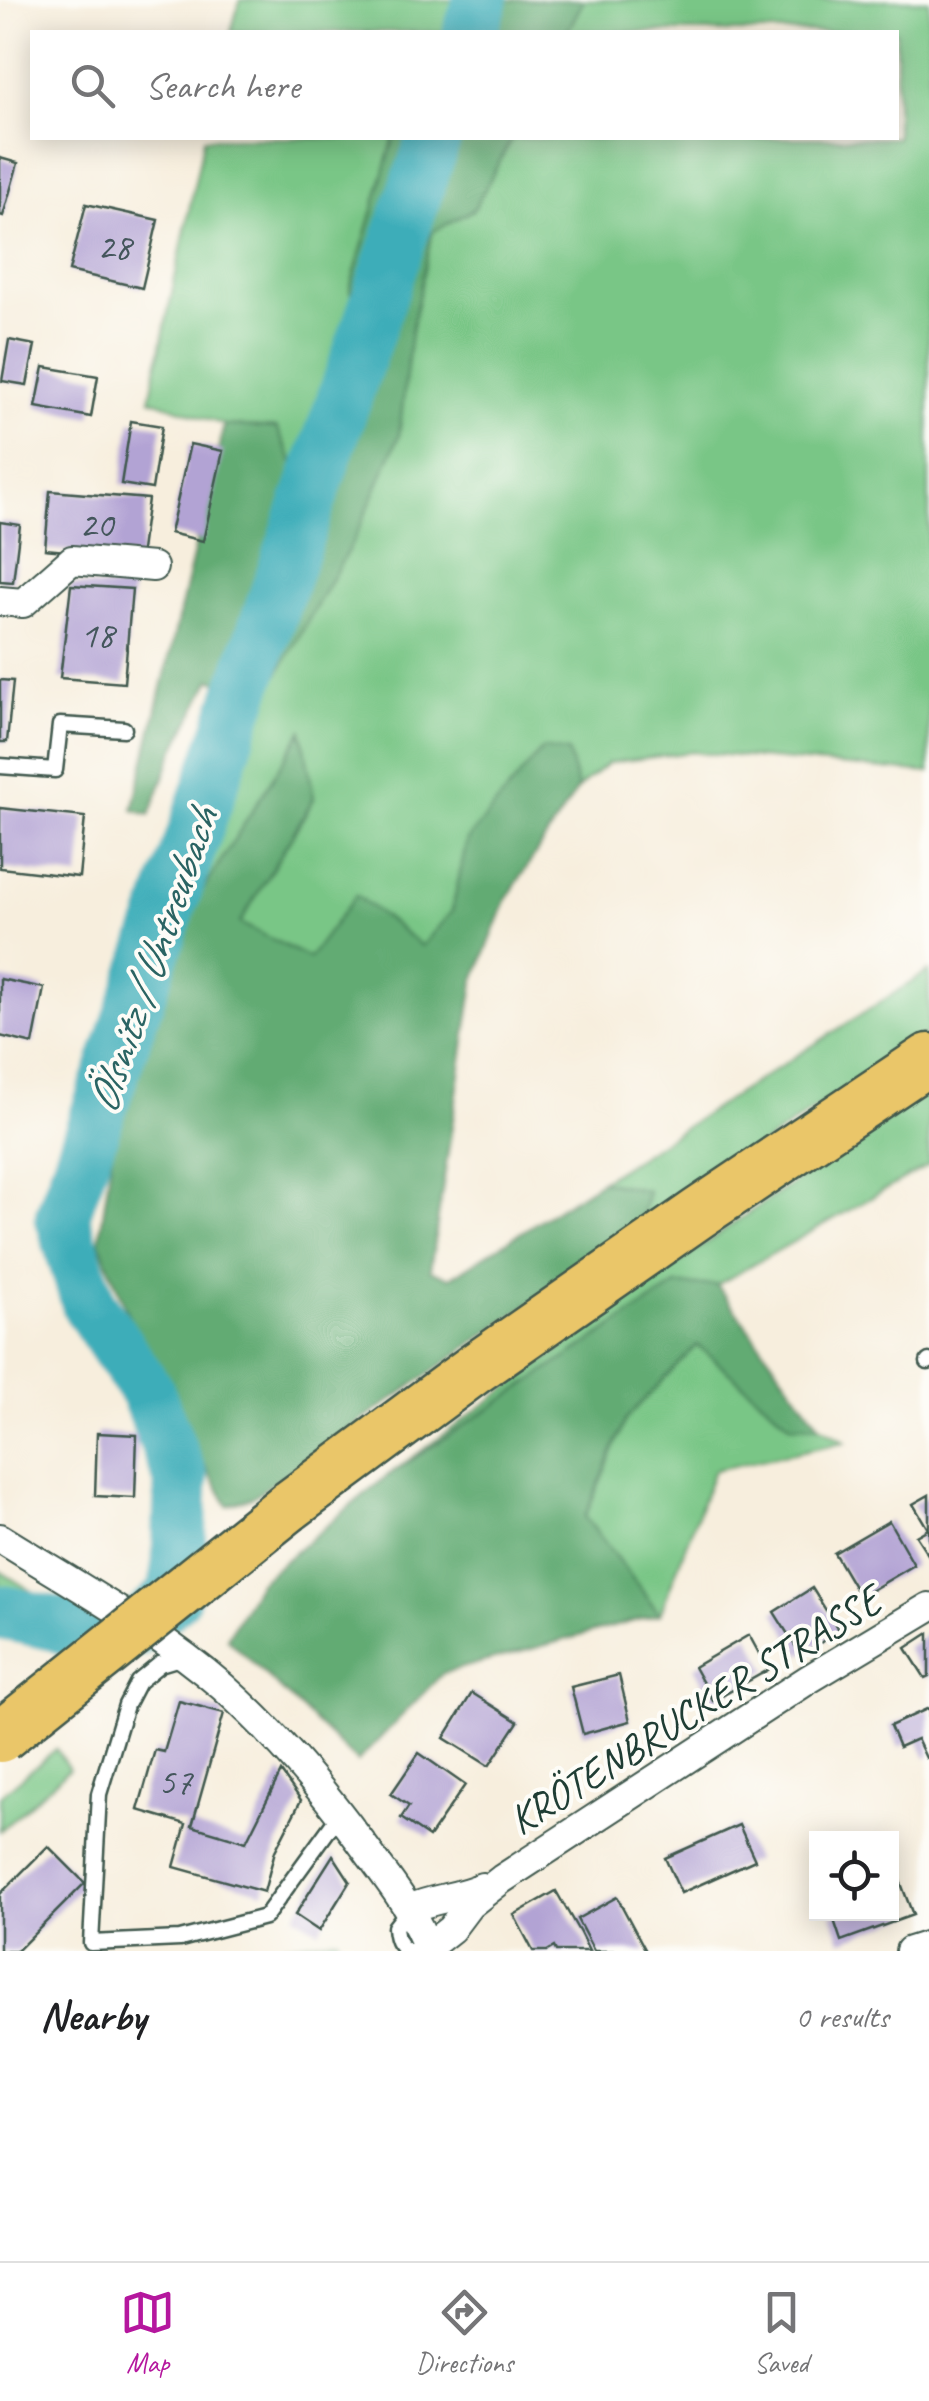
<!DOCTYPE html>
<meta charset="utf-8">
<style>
:root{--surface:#fff;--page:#f2f2f2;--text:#202124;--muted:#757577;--line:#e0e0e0;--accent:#b5179e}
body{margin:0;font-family:Caveat,sans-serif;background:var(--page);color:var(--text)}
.controls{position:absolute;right:30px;bottom:30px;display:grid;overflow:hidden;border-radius:0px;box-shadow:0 5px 25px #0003}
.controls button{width:90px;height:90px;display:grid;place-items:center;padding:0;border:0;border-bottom:2px solid var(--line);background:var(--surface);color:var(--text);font:50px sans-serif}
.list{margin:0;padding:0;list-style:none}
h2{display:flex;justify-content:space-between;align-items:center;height:130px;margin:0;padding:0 40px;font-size:42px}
h2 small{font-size:32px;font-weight:400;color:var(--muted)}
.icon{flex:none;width:55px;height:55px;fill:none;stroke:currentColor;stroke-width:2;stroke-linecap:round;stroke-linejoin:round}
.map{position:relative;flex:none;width:929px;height:1951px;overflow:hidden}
.search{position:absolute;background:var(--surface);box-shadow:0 5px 25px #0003;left:30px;right:30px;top:30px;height:110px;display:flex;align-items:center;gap:25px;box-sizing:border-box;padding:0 35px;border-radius:0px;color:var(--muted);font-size:38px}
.sheet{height:310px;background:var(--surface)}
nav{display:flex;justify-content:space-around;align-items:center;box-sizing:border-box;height:140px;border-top:2px solid var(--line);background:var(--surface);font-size:28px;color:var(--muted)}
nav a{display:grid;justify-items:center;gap:5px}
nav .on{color:var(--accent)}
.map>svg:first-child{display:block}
.green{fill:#79c686;stroke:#4c825d;stroke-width:2.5}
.forest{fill:#62ab73;stroke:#407454;stroke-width:2.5}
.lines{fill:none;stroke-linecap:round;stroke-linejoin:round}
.river{stroke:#3dadb9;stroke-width:55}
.building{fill:#b2a3d4}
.lane-casing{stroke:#3f584d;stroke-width:19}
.street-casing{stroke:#3f584d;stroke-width:32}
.highway-casing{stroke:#3f584d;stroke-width:55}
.lane{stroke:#fff;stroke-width:14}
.street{stroke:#fff;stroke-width:28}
.highway{stroke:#eac669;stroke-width:50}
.highway-bridge-casing{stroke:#3f584d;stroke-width:55;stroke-linecap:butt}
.highway-bridge{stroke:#eac669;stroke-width:50}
.labels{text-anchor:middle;stroke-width:8;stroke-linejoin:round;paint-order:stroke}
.number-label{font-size:38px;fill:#44565c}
.street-label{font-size:42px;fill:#1f3d34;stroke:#fdfcf7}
.water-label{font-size:45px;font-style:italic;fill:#2a6463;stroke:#fdfcf7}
</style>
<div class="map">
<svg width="929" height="1951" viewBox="0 0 929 1951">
<rect width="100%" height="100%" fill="#fdfcf7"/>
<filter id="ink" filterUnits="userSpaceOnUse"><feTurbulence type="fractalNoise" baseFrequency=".01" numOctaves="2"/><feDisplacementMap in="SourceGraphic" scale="20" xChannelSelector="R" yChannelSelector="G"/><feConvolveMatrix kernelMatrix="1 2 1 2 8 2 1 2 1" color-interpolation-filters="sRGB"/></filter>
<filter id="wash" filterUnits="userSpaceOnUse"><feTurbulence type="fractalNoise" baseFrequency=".0048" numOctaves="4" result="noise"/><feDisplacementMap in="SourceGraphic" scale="40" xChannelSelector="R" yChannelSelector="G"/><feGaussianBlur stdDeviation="2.25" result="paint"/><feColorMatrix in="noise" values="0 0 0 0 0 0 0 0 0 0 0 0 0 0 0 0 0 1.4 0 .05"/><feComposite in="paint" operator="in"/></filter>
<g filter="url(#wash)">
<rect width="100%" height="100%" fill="#f7eedd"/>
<g class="green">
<polygon points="240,0 508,0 502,20 469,32 231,32"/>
<polygon points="584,0 929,0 929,773 691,752 608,763 578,788 568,752 467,840 452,911 422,946 309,958 240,923 314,799 301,733 191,909 261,703 355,538 411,332 432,232 474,209 512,138 896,138 896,32 567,32"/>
<polygon points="204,138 394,138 350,289 368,366 348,454 296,468 277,428 224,425 150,399"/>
<polygon points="929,971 929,1032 638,1228 648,1191 601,1181"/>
<polygon points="929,1091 929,1165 717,1285 676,1285 383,1479 735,1222"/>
<polygon points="697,1344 791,1425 820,1426 845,1442 714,1470 660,1614 585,1517 626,1419"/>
<polygon points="0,1571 83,1623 0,1611"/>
<polygon points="56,1749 69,1769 0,1831 0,1796"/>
<polygon points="338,1938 339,1951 240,1951"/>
</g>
<g class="forest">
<polygon points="508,0 584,0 567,32 469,32 502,20"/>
<polygon points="394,138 512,138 474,209 432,232 411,332 399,436 355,538 261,703 211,679 173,753 150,815 133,810 224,425 277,428 296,468 348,454 368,366 350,289"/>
<polygon points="302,731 314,798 240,923 309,958 356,895 422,946 452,911 467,840 543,748 568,752 578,788 507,898 474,982 430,1270 450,1278 601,1181 648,1191 638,1228 253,1497 228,1506 150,1370 99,1242 117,1119 191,909"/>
<polygon points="676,1285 717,1285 820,1426 791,1425 697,1345 626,1419 585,1517 660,1614 443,1673 357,1762 227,1638 259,1582 383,1479"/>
</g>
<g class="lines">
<g class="river">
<polyline points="470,32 481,0"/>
<polyline points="0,1612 57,1624 89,1637 137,1629 174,1595 179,1561 181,1479 147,1392 89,1305 62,1217 434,138"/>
</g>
</g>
<g id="blocks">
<g class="building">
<polygon points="0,158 18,163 3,216 0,215"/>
<polygon points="86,204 158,220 142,288 69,271"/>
<polygon points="9,340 35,345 27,385 2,381"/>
<polygon points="44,367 98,376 91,417 36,407"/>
<polygon points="131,421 162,426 152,489 121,484"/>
<polygon points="190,444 223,451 203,541 170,533"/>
<polygon points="50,491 148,499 140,558 45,549"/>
<polygon points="0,522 20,525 13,582 0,581"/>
<polygon points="71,585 132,589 124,683 60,678"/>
<polygon points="0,680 13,681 7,742 0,742"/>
<polygon points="0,808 85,817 79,877 0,868"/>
<polygon points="0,979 44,988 33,1044 0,1036"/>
<polygon points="97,1433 137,1435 135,1498 95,1496"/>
<polygon points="929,1495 929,1556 916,1536 928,1529 913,1504"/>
<polygon points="889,1521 914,1565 860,1597 834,1553"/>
<polygon points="812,1588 839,1631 801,1655 774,1612"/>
<polygon points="929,1633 929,1676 925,1678 906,1648"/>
<polygon points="749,1635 768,1670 713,1701 694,1667"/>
<polygon points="619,1675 630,1721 583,1734 571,1687"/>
<polygon points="472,1693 518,1722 489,1766 444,1738"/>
<polygon points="179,1701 224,1713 192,1826 246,1842 281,1772 301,1800 275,1851 264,1892 174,1867 186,1824 138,1810 155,1750 164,1752"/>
<polygon points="929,1708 929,1757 926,1758 917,1739 899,1747 890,1726"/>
<polygon points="419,1753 465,1785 429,1837 401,1818 409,1806 391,1794"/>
<polygon points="739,1825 755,1860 681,1893 665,1858"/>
<polygon points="48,1846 85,1883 17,1951 0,1951 0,1894"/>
<polygon points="333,1855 350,1881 319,1931 295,1915"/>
<polygon points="899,1878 913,1915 841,1941 832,1914 892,1914 892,1880"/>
<polygon points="556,1891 580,1933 589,1951 556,1951 554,1947 547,1951 533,1951 514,1915"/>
<polygon points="617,1897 646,1951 594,1951 577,1919"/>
</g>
</g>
</g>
<g filter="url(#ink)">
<use href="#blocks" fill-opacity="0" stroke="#3f584d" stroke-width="2.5"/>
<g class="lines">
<defs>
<g id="lane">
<polyline points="0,766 55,770 60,725 124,729"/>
<polyline points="928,1362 929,1361"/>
<polyline points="183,1657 160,1664 138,1682 126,1705 99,1794 91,1943 180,1939 265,1917 340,1814"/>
<path d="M409 1909 395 1927C396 1940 399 1950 414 1951"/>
</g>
<g id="street">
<polyline points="0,601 23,603 72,560 153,567"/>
<path d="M0 1538C75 1585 156 1629 223 1687 275 1733 319 1785 360 1841 385 1876 414 1910 429 1951"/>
<path d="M409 1909C433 1898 458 1898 482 1887"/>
<polyline points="428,1947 451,1929 469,1905 502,1879 809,1679 929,1607"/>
<polyline points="910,1951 929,1945"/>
</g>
<polyline id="highway" points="288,1507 476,1368 699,1213 929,1059"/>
</defs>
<use href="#lane" class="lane-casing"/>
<use href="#street" class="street-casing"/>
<use href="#highway" class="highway-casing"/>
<use href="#lane" class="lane"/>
<use href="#street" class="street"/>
<use href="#highway" class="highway"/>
<defs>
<polyline id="highway-bridge" points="0,1737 288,1507"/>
</defs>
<use href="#highway-bridge" class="highway-bridge-casing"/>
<use href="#highway-bridge" class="highway-bridge"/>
</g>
</g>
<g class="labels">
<g class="number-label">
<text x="114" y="259">28</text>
<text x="96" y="537">20</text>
<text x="97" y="647">18</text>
<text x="175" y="1794">57</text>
</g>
<g class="street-label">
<text transform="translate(694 1709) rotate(-32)" y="15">KRÖTENBRUCKER STRASSE</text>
</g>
<g class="water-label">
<text transform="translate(151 960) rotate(-71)" y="16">Ölsnitz / Untreubach</text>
</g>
</g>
</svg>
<div class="controls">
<button><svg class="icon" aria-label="locate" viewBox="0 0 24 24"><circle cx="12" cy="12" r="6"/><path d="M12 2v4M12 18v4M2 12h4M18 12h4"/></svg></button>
</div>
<div class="search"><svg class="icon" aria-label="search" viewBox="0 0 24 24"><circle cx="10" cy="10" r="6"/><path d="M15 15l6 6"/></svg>Search here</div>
</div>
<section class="sheet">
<h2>Nearby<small>0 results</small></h2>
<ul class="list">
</ul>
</section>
<nav>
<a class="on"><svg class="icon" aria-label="map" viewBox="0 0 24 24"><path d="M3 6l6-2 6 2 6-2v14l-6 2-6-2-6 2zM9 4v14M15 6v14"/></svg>Map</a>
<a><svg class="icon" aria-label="directions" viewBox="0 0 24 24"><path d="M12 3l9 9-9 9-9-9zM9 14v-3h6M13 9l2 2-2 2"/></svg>Directions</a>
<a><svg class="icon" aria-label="saved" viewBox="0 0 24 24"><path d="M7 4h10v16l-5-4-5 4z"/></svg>Saved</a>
</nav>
